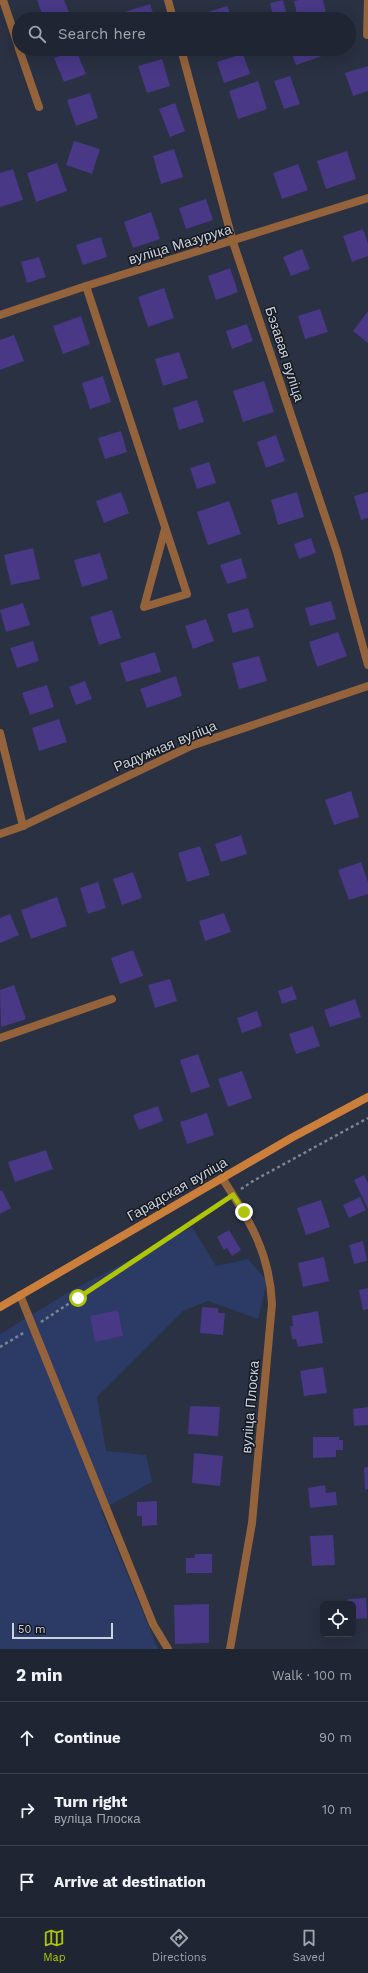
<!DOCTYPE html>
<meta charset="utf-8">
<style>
:root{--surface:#1f2532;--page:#272d3a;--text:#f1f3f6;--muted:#a1a5ac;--line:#3c424d;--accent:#afc507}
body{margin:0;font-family:"Work Sans",sans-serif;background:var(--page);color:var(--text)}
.controls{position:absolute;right:12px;bottom:12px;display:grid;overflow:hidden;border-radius:6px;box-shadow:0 4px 16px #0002}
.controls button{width:36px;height:36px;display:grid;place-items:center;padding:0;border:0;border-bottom:1px solid var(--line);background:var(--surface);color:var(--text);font:20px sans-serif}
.scale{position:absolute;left:12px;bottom:10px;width:101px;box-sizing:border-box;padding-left:4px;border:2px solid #ccd2dd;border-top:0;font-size:11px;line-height:14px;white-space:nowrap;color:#ccd2dd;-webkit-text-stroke:3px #151921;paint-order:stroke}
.stop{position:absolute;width:12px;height:12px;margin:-9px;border:3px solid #afc507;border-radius:50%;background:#fff}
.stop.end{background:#afc507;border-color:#fff;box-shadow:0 1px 4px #0008}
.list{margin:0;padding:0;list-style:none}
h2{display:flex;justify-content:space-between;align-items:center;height:52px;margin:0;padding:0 16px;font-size:17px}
h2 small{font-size:13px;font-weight:400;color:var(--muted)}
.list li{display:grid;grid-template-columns:26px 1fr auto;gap:12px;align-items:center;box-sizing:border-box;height:72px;padding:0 16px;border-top:1px solid var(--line)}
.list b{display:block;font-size:15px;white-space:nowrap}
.list p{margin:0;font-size:13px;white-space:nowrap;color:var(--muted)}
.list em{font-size:13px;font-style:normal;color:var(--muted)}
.icon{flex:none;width:22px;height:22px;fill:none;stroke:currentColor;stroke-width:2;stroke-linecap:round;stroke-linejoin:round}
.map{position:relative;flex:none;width:368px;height:1649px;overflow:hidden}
.search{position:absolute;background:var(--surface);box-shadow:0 4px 16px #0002;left:12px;right:12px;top:12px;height:44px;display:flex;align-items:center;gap:10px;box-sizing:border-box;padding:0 14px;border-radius:22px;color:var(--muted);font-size:15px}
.sheet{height:268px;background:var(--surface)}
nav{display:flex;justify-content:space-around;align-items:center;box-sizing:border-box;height:56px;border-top:1px solid var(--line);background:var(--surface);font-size:11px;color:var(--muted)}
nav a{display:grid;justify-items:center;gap:2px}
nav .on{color:var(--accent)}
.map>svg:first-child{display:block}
.green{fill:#2b3b65}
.building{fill:#483886}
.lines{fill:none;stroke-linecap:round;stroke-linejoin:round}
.path{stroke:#7d8492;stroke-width:2.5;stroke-dasharray:3 3;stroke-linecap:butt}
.service{stroke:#94633c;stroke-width:8}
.minor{stroke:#94633c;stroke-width:8}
.secondary{stroke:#cc7e3b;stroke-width:8}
.route{stroke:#afc507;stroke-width:5}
.labels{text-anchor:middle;stroke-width:3;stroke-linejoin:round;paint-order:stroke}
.street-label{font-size:14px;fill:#ccd2dd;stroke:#151921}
</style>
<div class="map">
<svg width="368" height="1649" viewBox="0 0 368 1649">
<rect width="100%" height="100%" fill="#293142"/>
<polygon class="green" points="192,1227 216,1266 248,1259 267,1281 258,1319 208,1301 183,1311 97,1397 106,1451 146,1455 152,1482 101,1510 158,1649 0,1649 0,1334 69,1292"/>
<g class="building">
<polygon points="37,0 64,0 70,15 59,19 44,19"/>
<polygon points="283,0 288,19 274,19 270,3"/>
<polygon points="299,0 323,0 326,13 298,19 294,1"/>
<polygon points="150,4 155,19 128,19 125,12"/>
<polygon points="227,6 232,19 204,19 202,14"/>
<polygon points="290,49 319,49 322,56 296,65"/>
<polygon points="76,50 86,74 64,82 54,58"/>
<polygon points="243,54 250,74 224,83 217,62"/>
<polygon points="162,59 170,86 147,93 138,66"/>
<polygon points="368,66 368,91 353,96 345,73"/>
<polygon points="290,76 300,104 284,109 274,81"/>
<polygon points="258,81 267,109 238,119 229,91"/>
<polygon points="90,93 98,118 76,126 67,100"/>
<polygon points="175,103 185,131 170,137 159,109"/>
<polygon points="74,141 100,149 92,174 66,165"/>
<polygon points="174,149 183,177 161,184 153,156"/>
<polygon points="347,151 356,179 326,189 317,161"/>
<polygon points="57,163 67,191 36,202 27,173"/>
<polygon points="298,164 308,190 282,199 273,173"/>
<polygon points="13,169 23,200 0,207 0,173"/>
<polygon points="206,199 213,220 186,229 179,208"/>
<polygon points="151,212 160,239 133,248 124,222"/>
<polygon points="363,229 368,243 368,256 352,262 343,236"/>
<polygon points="101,237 107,257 83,265 76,245"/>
<polygon points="302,249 310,269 291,276 283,257"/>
<polygon points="39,257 46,277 27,283 21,262"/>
<polygon points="230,268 238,292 216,300 208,276"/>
<polygon points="164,288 174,318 148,327 138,297"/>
<polygon points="320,309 328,332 305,339 298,316"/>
<polygon points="368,311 368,343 353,331"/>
<polygon points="81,316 90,344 63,354 53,326"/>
<polygon points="247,324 253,341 232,349 226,331"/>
<polygon points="14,335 24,361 0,370 0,340"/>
<polygon points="179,352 188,378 163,386 155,359"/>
<polygon points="103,376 111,402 90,409 82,383"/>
<polygon points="264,381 274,412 243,422 233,391"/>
<polygon points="197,400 204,422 179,430 173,408"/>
<polygon points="121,431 127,452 105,459 98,438"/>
<polygon points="276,435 285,461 266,468 257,442"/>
<polygon points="209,462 216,483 197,489 190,468"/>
<polygon points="121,492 129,513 104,523 96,501"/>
<polygon points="297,492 304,517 278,525 271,500"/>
<polygon points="368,492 368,518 361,520 354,496"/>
<polygon points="229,501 241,534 208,545 197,512"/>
<polygon points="311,538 316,553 299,559 294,544"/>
<polygon points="33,548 40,579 11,585 4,555"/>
<polygon points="100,553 108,579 82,587 74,560"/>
<polygon points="241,558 247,578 227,584 220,565"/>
<polygon points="331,601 336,619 310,626 305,608"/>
<polygon points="23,603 30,625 6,632 0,610"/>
<polygon points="248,608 254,627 233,633 227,614"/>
<polygon points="112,610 121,638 99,645 90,617"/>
<polygon points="206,619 214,641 193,649 185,626"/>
<polygon points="338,632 347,656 317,667 309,642"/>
<polygon points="33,641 39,661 17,668 10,648"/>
<polygon points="155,652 161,672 126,682 120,663"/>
<polygon points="259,656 267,681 239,689 232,663"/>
<polygon points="176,676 182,696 147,708 140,689"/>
<polygon points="85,681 92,699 76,705 69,687"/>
<polygon points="47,685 54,707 30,715 22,693"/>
<polygon points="59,719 67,742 39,751 32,728"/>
<polygon points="351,791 359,817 334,825 325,800"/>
<polygon points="241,835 247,854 221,862 215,844"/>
<polygon points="200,846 210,875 187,882 178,853"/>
<polygon points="361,862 368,882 368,894 349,900 338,870"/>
<polygon points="133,872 142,898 122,905 113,879"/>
<polygon points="98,882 106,908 88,914 80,888"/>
<polygon points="57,897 67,926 31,939 21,910"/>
<polygon points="224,913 231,932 205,941 199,921"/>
<polygon points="10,914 19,935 0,943 0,918"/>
<polygon points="133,950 143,976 120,984 111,958"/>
<polygon points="170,979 177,1001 155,1008 148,985"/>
<polygon points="14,985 26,1019 1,1027 0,990"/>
<polygon points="292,986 297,999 282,1004 278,991"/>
<polygon points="355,999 361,1017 330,1027 324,1010"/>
<polygon points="257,1011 262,1026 242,1033 237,1018"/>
<polygon points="313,1026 320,1046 296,1054 289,1034"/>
<polygon points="198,1054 210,1087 191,1093 180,1060"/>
<polygon points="242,1071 252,1098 228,1107 218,1079"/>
<polygon points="158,1106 163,1121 139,1130 133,1115"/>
<polygon points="207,1113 214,1135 187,1144 180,1122"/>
<polygon points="46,1150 53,1169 15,1182 8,1162"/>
<polygon points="364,1175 368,1183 368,1209 354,1180"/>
<polygon points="2,1190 11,1208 0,1214 0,1191"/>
<polygon points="360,1197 366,1210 349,1218 343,1205"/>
<polygon points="321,1200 330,1227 306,1235 297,1208"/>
<polygon points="229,1230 241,1250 232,1256 227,1248 224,1250 217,1237"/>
<polygon points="363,1241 367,1261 354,1264 349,1245"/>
<polygon points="324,1257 329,1281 303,1287 298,1263"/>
<polygon points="368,1288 368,1309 363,1310 359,1290"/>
<polygon points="202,1307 218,1308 218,1313 225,1313 223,1335 200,1333"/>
<polygon points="118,1310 123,1336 95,1342 90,1316"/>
<polygon points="318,1311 323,1343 298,1347 296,1339 292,1339 290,1326 293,1326 292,1316"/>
<polygon points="323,1367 327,1393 304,1396 300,1371"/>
<polygon points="190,1406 220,1407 218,1436 188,1434"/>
<polygon points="368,1407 368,1425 354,1426 353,1409"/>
<polygon points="313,1437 339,1437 339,1440 343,1440 343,1450 336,1450 336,1457 313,1458"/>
<polygon points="194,1453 223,1456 220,1486 192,1483"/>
<polygon points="368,1467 368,1489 365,1490 364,1468"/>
<polygon points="325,1485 326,1493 336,1492 337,1505 310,1508 308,1488"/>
<polygon points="157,1501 157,1525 142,1526 142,1516 137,1516 137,1502"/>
<polygon points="333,1535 335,1565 312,1566 310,1536"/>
<polygon points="195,1554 212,1554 212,1573 186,1573 186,1558 194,1558"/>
<polygon points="366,1598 367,1618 353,1619 353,1604 348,1604 348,1599"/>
<polygon points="209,1604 209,1643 175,1644 174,1605"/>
</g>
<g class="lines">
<g class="path">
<polyline points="241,1189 253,1181 368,1118"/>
<polyline points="41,1322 225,1200"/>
<polyline points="0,1347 25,1332"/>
</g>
<g class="service">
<polyline points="3,0 19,48"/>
<polyline points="367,35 368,0"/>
<polyline points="19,49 39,107"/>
<polyline points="86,286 187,594 144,607 165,529"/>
<polyline points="0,1038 112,999"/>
<polyline points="20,1295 147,1609 153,1624 168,1649"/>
</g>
<g class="minor">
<polyline points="168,0 173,19"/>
<polyline points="181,49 233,242 337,552 368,665"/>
<polyline points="0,315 86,286 368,198"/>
<polyline points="0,733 23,826"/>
<polyline points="0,834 23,826 191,746 368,686"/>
<path d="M222 1178C249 1219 270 1253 272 1304L252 1523 230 1649"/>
</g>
<polyline class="secondary" points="0,1307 293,1137 368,1097"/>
</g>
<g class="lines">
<polyline class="route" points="78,1298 233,1195 244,1212"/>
</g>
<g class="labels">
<g class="street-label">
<text transform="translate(180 244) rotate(-17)" y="5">вуліца Мазурука</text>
<text transform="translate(285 354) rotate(72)" y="5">Бэзавая вуліца</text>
<text transform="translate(165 746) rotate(-23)" y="5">Радужная вуліца</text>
<text transform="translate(177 1189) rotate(-30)" y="5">Гарадская вуліца</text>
<text transform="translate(250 1407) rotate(-85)" y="5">вуліца Плоска</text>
</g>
</g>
</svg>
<div class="controls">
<button><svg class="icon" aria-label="locate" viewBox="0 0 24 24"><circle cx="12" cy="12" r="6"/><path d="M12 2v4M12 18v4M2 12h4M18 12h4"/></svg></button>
</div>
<div class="scale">50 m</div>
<div class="stop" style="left:78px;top:1298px"></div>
<div class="stop end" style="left:244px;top:1212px"></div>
<div class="search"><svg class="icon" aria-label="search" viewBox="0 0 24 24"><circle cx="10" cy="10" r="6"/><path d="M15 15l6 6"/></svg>Search here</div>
</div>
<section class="sheet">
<h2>2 min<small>Walk · 100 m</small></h2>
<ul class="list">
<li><svg class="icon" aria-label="ahead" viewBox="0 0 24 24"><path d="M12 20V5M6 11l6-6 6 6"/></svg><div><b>Continue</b></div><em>90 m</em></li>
<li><svg class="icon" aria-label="right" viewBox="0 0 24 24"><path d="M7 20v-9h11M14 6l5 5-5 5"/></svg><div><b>Turn right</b><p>вуліца Плоска</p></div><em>10 m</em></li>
<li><svg class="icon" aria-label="arrive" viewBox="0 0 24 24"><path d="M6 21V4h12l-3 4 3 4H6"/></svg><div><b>Arrive at destination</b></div></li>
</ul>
</section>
<nav>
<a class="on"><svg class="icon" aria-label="map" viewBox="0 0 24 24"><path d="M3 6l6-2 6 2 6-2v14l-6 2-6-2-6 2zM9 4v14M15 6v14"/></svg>Map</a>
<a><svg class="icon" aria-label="directions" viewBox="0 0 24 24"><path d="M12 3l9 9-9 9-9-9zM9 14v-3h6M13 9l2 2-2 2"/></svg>Directions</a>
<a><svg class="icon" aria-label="saved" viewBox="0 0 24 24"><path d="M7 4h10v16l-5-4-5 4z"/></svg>Saved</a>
</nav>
